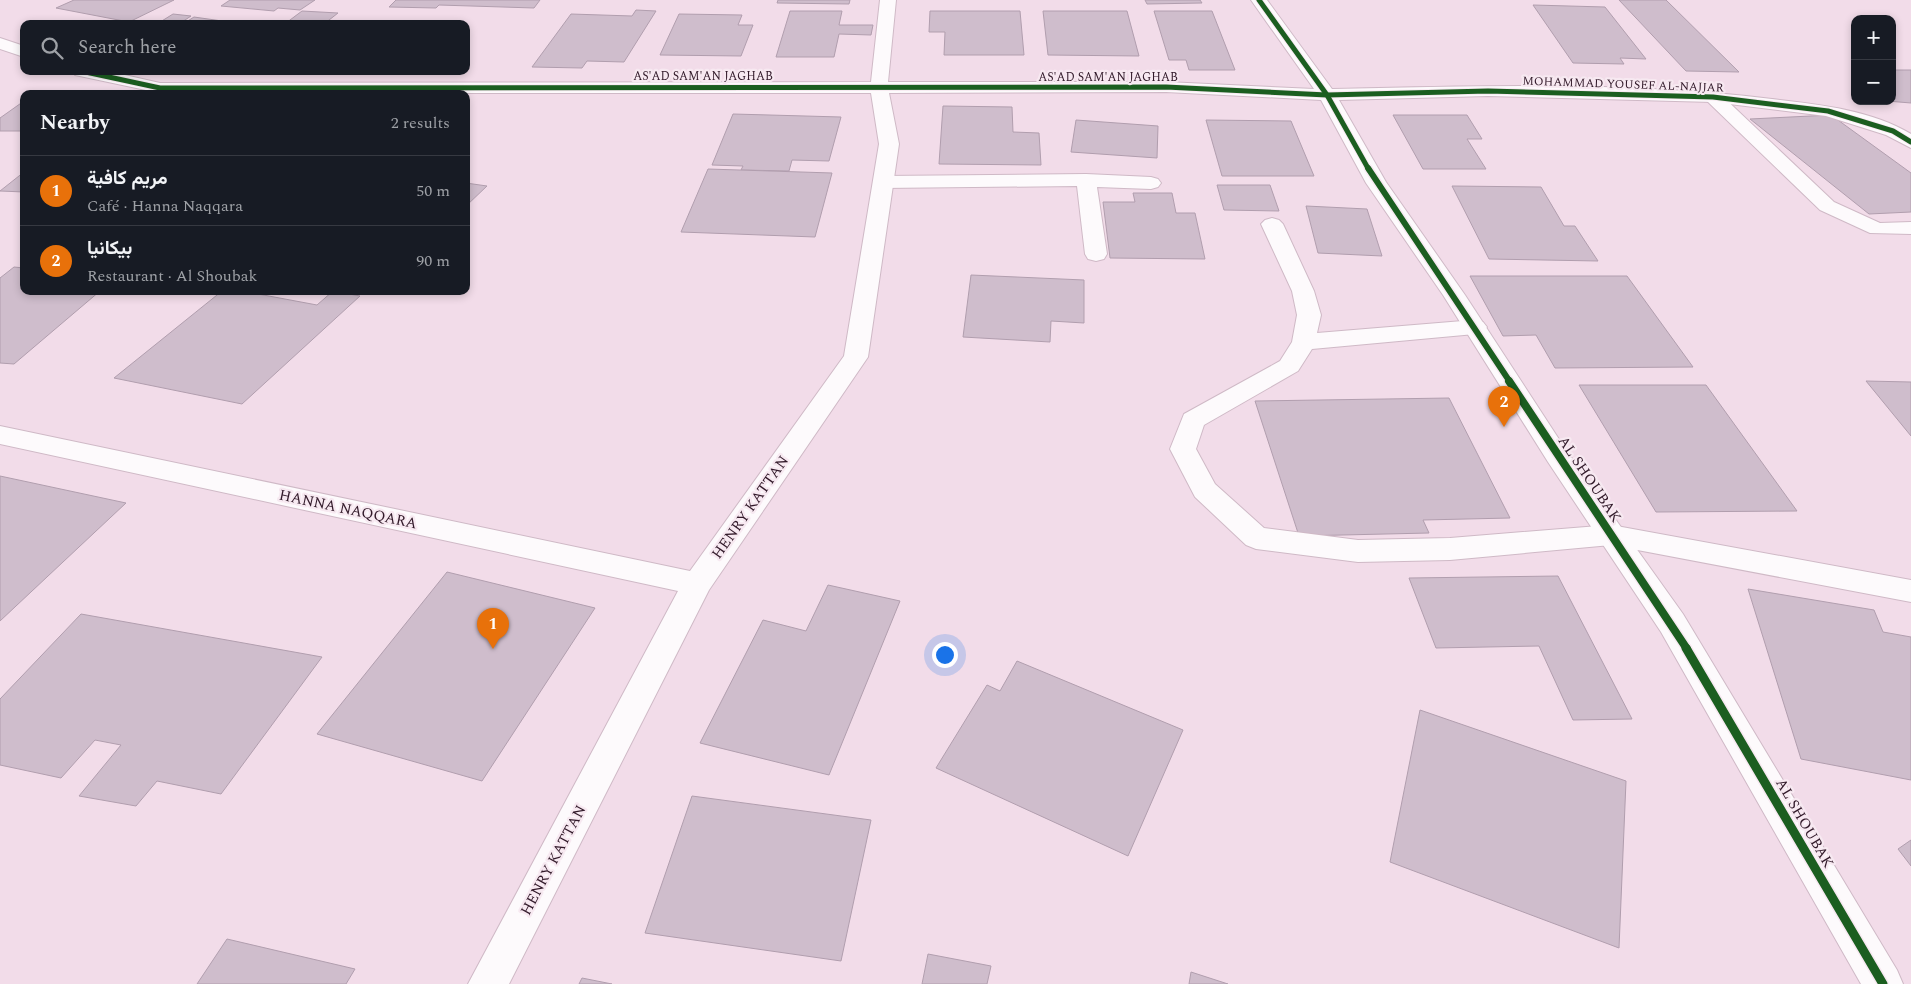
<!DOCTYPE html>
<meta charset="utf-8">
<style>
:root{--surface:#171b24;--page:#20242c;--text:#f1f3f6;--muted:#9ea1a6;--line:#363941;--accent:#b9b0b8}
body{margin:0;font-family:Spectral,Vazirmatn,serif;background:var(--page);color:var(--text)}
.controls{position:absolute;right:15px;top:15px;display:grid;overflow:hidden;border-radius:10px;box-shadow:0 2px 8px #0003}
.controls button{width:45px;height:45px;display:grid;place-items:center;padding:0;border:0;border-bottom:1px solid var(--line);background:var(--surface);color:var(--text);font:25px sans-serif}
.you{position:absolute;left:944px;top:654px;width:18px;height:18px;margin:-12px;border:4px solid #fff;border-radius:50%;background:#1a73e8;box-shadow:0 0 0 8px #1a73e833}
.badge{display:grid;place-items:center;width:32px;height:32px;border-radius:50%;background:var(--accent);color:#fff;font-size:16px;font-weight:700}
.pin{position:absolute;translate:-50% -41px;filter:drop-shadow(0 1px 2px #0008)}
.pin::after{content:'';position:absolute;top:26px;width:18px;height:15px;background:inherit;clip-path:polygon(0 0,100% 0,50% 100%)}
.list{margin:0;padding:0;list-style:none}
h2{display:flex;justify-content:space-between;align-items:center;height:65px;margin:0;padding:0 20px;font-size:21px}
h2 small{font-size:16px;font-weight:400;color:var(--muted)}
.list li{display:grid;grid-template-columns:32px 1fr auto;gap:15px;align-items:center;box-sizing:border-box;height:70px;padding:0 20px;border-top:1px solid var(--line)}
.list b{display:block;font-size:19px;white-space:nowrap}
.list p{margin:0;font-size:16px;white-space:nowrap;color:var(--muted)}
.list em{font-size:16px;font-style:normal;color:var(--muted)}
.icon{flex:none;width:28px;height:28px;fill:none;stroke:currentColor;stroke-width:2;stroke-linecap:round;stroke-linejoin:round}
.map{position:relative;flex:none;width:1911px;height:984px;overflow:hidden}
.search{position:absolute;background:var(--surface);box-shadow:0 2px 8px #0003;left:20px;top:20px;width:450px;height:55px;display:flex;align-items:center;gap:12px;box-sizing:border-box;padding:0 18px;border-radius:10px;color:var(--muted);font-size:19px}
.panel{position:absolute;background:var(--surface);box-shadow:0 2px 8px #0003;left:20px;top:90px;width:450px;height:205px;border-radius:10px}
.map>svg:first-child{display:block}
.building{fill:#cfbdcc;stroke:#b19eae}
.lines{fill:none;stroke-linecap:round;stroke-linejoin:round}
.lane-casing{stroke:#cfb9c6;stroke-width:2}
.street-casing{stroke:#cfb9c6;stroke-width:2}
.lane{fill:#fdfafc;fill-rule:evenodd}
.street{fill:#fdfafc;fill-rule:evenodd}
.cycleway-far3-casing{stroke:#f7e9f1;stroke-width:7}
.cycleway-far2-casing{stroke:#f7e9f1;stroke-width:9}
.cycleway-far1-casing{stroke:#f7e9f1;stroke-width:11}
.cycleway-casing{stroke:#f7e9f1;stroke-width:12}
.cycleway-far3{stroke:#1b5e20;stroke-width:5}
.cycleway-far2{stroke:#1b5e20;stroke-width:6}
.cycleway-far1{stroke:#1b5e20;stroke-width:8}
.cycleway{stroke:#1b5e20;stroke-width:9}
.labels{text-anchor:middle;stroke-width:4.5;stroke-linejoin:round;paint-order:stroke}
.far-street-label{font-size:12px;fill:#311929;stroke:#f7e9f1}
.street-label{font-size:15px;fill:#311929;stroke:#f7e9f1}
</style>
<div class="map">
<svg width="1911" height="984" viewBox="0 0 1911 984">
<rect width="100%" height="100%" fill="#f2dce9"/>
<g class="building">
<polygon points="74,0 174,0 129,22 56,8"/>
<polygon points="230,0 315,0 300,10 278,8 274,11 221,6"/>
<polygon points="396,0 540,0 534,8 439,5 436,8 389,7"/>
<polygon points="778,0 850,0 849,4 777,3"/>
<polygon points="1145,0 1200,0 1202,3 1147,4"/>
<polygon points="1619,0 1666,0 1739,72 1686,71"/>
<polygon points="1533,5 1605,7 1646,59 1620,58 1624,64 1573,63"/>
<polygon points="636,10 656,11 624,62 587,61 582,68 532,67 571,14 632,16"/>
<polygon points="302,11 338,13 324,24 286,23"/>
<polygon points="790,11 842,11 839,25 873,25 871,35 839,34 834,57 776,57"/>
<polygon points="930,11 1020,11 1024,55 944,55 945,32 929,32"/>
<polygon points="1043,11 1127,11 1139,56 1048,55"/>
<polygon points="1154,11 1212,11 1235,70 1189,70 1186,60 1169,60"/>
<polygon points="173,14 191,16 179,24 157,24"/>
<polygon points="679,14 742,15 738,25 753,25 741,56 660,55"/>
<polygon points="194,17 243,24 183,24"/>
<polygon points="1892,70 1911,70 1911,103 1887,101 1892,101"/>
<polygon points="24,101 24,131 0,131 0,118"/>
<polygon points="943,106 1012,107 1013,132 1039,133 1041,165 939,164"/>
<polygon points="733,114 841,117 829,161 792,160 789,171 741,170 743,166 712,165"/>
<polygon points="1393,115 1467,115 1482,139 1467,139 1486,169 1423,169"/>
<polygon points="1831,115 1911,173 1911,212 1869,214 1750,119"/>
<polygon points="1076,120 1158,126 1157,158 1071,152"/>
<polygon points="1206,120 1291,121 1314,176 1222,176"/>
<polygon points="708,169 832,173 815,237 681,232"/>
<polygon points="24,172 24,192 0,191"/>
<polygon points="466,183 487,186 466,206"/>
<polygon points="1217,185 1270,185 1279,211 1224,210"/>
<polygon points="1452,186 1541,187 1564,226 1575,226 1598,261 1489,259"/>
<polygon points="1133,193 1172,193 1176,213 1195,213 1205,259 1110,258 1103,202 1135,202"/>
<polygon points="1306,206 1367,209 1382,256 1318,253"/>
<polygon points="14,267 24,268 24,291 100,291 14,364 0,363 0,278"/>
<polygon points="971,275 1084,280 1084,323 1051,321 1050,342 963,337"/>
<polygon points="1470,276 1627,276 1693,367 1555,368 1536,335 1503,336"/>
<polygon points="222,291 242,291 317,305 333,291 360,296 242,404 114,378"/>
<polygon points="1866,381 1911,382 1911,436"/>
<polygon points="1579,385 1706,385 1797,511 1656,512"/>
<polygon points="1449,398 1510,518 1423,520 1429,533 1299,536 1255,401"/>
<polygon points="0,476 126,503 0,621"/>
<polygon points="447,572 595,608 482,781 317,734"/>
<polygon points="1558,576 1632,719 1573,720 1539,646 1436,648 1409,578"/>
<polygon points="828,585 900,601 829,775 700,743 763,620 806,631"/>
<polygon points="1748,589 1874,610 1883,632 1911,637 1911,780 1801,759"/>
<polygon points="81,614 322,657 221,794 157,781 136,806 79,796 121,745 95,740 61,778 0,765 0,699"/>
<polygon points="1017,661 1183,730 1128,856 936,768 987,685 1000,691"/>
<polygon points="1420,710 1626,781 1619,948 1390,862"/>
<polygon points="692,796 871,820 841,961 645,933"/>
<polygon points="1911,840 1911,866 1898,849"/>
<polygon points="227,939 355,969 346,984 197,984"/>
<polygon points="928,954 991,966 987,984 922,984"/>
<polygon points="1191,972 1228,984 1189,984"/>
<polygon points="582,978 612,984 579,984"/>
</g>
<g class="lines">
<defs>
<g id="lane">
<polygon points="1713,92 1719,93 1834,202 1880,223 1911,222 1911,234 1870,233 1820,210 1707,101 1704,97 1707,93"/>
<polygon points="1086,174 1151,177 1158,179 1161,183 1158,187 1151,189 1097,187 1107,254 1104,259 1096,261 1088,259 1085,254 1077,186 883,188 876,186 873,182 876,178 883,176"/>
<polygon points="1272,218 1279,220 1283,224 1314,291 1321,315 1317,333 1475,320 1483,322 1487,327 1483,332 1475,334 1312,349 1298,371 1204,425 1196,449 1215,484 1264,528 1358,540 1450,538 1611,525 1911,580 1911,602 1611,545 1450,560 1358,562 1256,549 1246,545 1195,497 1170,449 1184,414 1280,361 1292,342 1297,315 1292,291 1261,224 1265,220"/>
</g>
<g id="street">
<path d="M880 0H896L888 82H1166L1314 89 1251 0H1267L1332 89C1478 86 1627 81 1772 99 1817 104 1872 110 1911 134V148L1886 135 1826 116 1713 102 1488 96 1339 100 1386 182 1465 295 1566 450 1683 614 1897 970 1903 984H1861L1661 632 1548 462 1443 295 1366 183 1321 100 1166 92 889 93 899 144 868 357 709 590 509 984H468L678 591 0 444V426L690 571 844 356 879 144 871 93H160L75 75 72 71H107L160 83 871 82Z"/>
<polygon points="0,38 24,46 24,57 0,49"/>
</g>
</defs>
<use href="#lane" class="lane-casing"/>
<use href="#street" class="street-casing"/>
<use href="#lane" class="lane"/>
<use href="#street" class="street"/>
<defs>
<g id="cycleway-far3">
<polyline points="1259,0 1327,95 1369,170"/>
<polyline points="81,71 160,88 1166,87 1327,95 1488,91 1713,97 1828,111 1893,131 1911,142"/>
</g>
<polyline id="cycleway-far2" points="1368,168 1510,382"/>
<polyline id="cycleway-far1" points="1509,381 1687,649"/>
<polyline id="cycleway" points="1686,648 1883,984"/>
</defs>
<use href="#cycleway-far3" class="cycleway-far3-casing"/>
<use href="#cycleway-far2" class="cycleway-far2-casing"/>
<use href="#cycleway-far1" class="cycleway-far1-casing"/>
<use href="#cycleway" class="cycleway-casing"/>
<use href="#cycleway-far3" class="cycleway-far3"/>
<use href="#cycleway-far2" class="cycleway-far2"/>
<use href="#cycleway-far1" class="cycleway-far1"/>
<use href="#cycleway" class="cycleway"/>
</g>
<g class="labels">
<g class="far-street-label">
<text x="703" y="80">AS'AD SAM'AN JAGHAB</text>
<text x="1108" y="81">AS'AD SAM'AN JAGHAB</text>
<text transform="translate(1623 84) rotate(2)" y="4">MOHAMMAD YOUSEF AL-NAJJAR</text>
</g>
<g class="street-label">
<text transform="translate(1590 479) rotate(56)" y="5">AL SHOUBAK</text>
<text transform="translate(750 507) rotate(-55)" y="5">HENRY KATTAN</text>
<text transform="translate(348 509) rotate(12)" y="5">HANNA NAQQARA</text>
<text transform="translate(1805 823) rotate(60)" y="5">AL SHOUBAK</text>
<text transform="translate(553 860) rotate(-62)" y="5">HENRY KATTAN</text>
</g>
</g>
</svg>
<div class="controls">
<button>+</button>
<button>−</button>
</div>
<div class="you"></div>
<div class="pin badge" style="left:493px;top:649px;background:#e8710a">1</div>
<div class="pin badge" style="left:1504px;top:427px;background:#e8710a">2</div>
<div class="search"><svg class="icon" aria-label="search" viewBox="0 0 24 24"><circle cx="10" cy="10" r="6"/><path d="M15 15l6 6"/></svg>Search here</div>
<section class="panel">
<h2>Nearby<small>2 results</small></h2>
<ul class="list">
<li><span class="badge" style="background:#e8710a">1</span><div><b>مريم كافية</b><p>Café · Hanna Naqqara</p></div><em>50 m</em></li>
<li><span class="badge" style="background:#e8710a">2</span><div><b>بيكانيا</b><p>Restaurant · Al Shoubak</p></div><em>90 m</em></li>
</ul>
</section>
</div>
